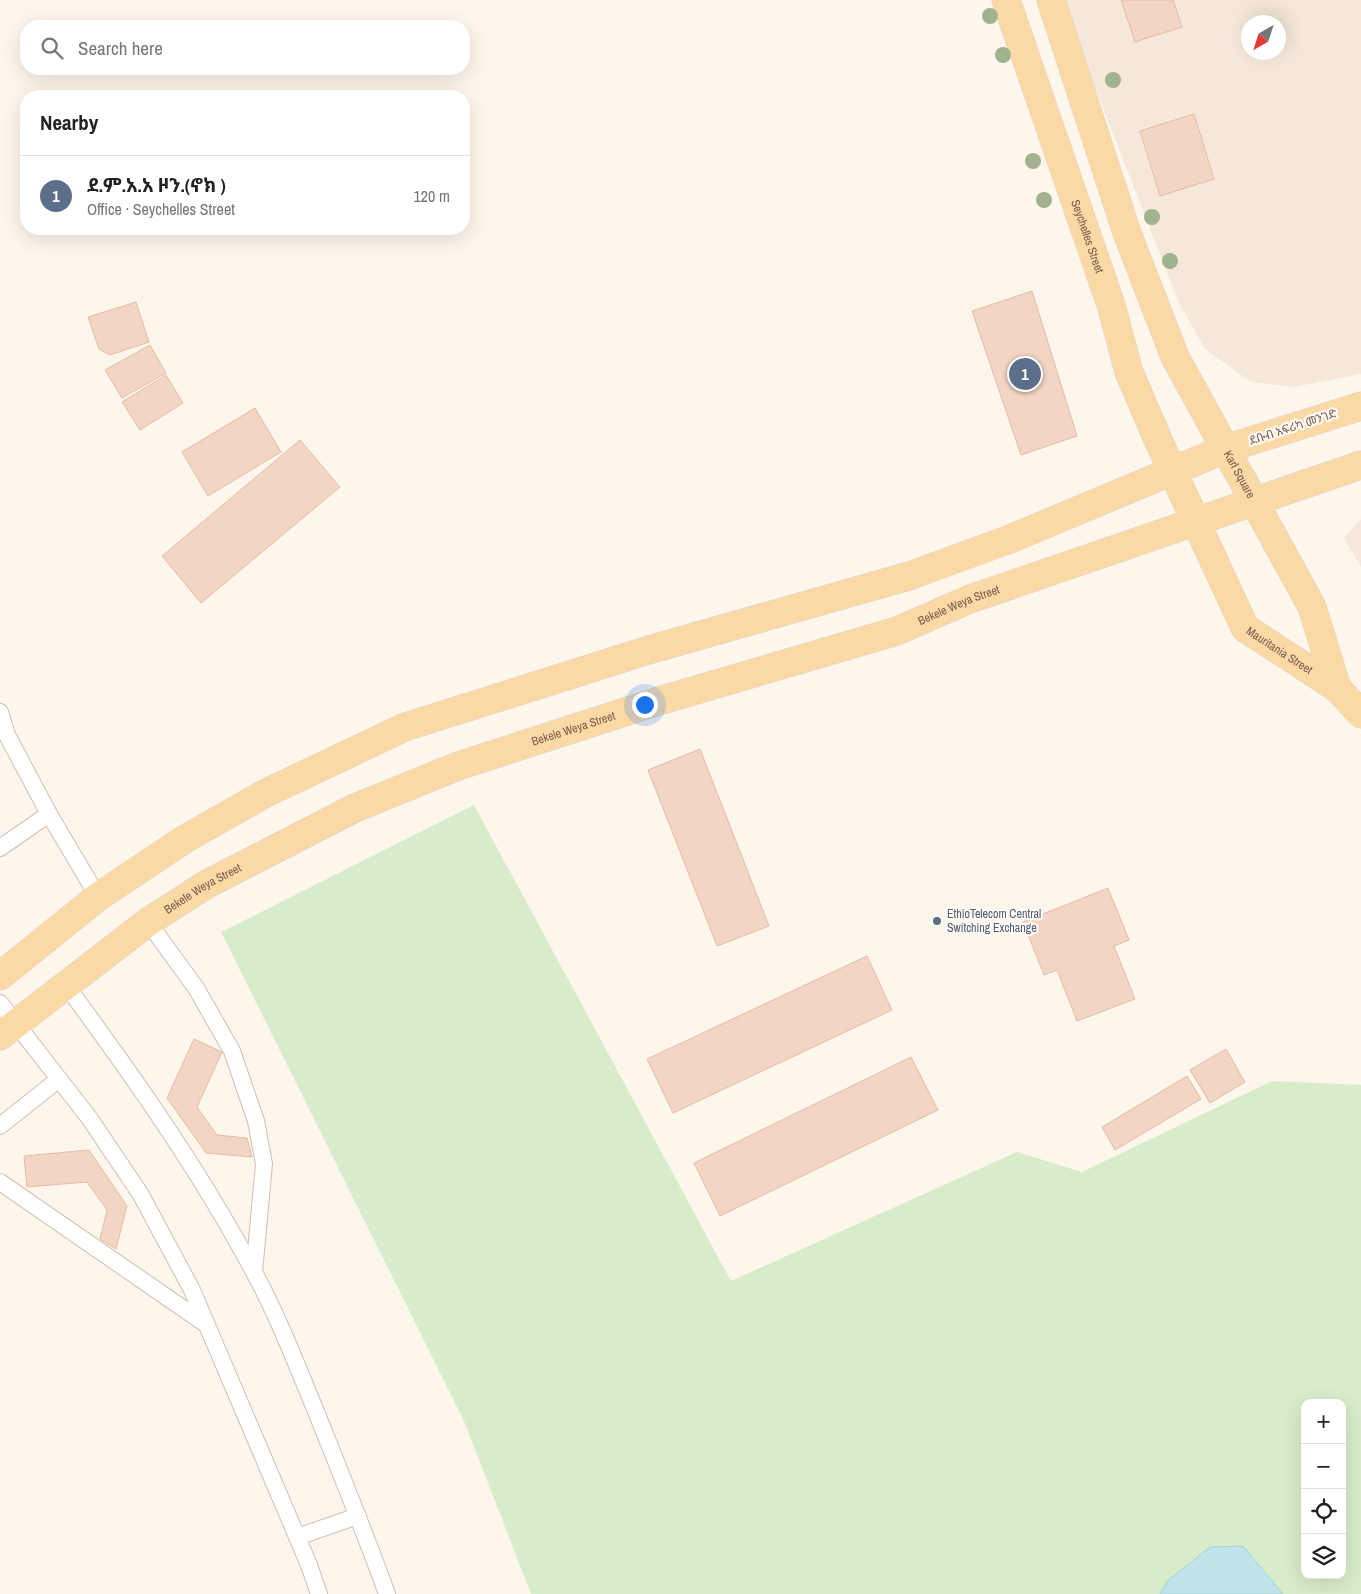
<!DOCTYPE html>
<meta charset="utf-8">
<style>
:root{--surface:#fff;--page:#f2f2f2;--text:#222;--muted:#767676;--line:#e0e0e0;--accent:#0b8043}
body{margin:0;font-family:"Archivo Narrow","Noto Sans Ethiopic",sans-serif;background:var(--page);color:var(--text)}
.controls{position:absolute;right:15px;bottom:15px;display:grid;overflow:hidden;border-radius:10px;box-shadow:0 5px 20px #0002}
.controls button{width:45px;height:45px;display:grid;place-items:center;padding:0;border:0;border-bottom:1px solid var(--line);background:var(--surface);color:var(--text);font:25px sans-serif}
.compass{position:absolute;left:1241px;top:15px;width:45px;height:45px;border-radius:50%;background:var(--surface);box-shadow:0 5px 20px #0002;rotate:219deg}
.you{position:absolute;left:644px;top:704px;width:18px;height:18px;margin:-12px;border:4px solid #fff;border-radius:50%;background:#1a73e8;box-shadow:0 0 0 8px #1a73e833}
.badge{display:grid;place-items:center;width:32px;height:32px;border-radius:50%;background:var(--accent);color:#fff;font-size:16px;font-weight:700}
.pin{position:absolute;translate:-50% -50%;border:2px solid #fff;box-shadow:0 1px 5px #0006}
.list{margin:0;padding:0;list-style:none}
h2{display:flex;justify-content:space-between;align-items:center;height:65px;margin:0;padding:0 20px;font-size:21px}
h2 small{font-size:16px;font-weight:400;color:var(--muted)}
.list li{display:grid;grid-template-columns:32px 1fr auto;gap:15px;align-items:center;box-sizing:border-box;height:80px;padding:0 20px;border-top:1px solid var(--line)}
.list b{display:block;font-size:19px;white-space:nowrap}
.list p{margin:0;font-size:16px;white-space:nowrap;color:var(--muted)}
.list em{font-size:16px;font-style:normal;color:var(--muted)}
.icon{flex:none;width:28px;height:28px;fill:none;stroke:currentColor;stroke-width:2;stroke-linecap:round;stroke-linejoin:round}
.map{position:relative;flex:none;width:1361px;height:1594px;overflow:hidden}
.search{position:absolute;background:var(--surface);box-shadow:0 5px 20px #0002;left:20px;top:20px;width:450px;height:55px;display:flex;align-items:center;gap:12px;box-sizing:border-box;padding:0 18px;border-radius:20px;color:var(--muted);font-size:19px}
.panel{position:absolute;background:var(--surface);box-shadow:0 5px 20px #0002;left:20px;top:90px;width:450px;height:145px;border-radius:20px}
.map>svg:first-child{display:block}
.residential{fill:#f5e8da;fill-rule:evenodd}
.green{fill:#d8ecc9;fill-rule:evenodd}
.water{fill:#bfe3e8;stroke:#a5d3da}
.building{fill:#f3d5c3;stroke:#e6bba3}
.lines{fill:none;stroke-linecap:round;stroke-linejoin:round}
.lane-casing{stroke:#d1beb0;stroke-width:18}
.primary-casing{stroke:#dad1cd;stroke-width:29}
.lane{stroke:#fff;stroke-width:16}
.primary{stroke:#fbd9a5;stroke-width:28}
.tree{fill:#a0b28e}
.service-dot{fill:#5c6f8a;stroke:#fffaf3;stroke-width:2}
.labels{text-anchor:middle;stroke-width:4.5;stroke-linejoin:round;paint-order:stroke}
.street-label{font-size:12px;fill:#7a5c4d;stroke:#fffaf3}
.service-label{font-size:12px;fill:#4e5e75;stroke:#fffaf3;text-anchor:start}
</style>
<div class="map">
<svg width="1361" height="1594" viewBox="0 0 1361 1594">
<rect width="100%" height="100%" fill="#fdf6ec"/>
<g class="residential">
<path d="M1061 0H1361V374L1294 387 1251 382 1205 349 1179 303ZM1248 22H1278V52H1248Z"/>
<polygon points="1361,519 1361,567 1344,538"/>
</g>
<path class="green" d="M474 805 731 1281 1017 1152 1082 1172 1272 1081 1361 1085V1594H531L464 1421 221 932ZM1305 1403H1342V1575H1305Z"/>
<polygon class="water" points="1243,1546 1283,1594 1160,1594 1167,1581 1210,1547"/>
<g class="building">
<polygon points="1121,0 1173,0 1182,27 1135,42"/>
<polygon points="1194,114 1214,179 1160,196 1140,131"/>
<polygon points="1032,291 1077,436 1021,455 972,311"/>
<polygon points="136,302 149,342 110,355 99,349 88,317"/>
<polygon points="150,345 166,373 122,398 105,370"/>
<polygon points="166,375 183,403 140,430 122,402"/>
<polygon points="255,408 281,452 208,496 182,452"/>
<polygon points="300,440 340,487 201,603 162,556"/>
<polygon points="700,749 769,926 717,946 648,770"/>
<polygon points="1108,888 1129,940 1114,946 1135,999 1077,1021 1057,970 1044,975 1023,922"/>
<polygon points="867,956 892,1010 673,1113 647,1059"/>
<polygon points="194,1039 222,1052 197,1107 217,1135 247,1138 252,1157 206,1153 167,1098"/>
<polygon points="1226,1049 1245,1082 1210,1103 1190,1070"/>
<polygon points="911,1057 938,1110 720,1216 694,1163"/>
<polygon points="1187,1076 1201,1099 1115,1150 1102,1127"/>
<polygon points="89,1150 127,1206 116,1249 100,1239 107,1210 87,1182 27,1187 24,1156"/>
</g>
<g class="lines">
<defs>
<g id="lane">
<polyline points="0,712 7,735 49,814"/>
<polyline points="0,848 49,814 98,897"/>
<polyline points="148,922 196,988 232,1051 256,1121 264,1164 254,1272"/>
<path d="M66 985C132 1075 196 1165 249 1263 276 1311 296 1363 317 1414 341 1474 365 1533 387 1594"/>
<polyline points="0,1003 90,1119 141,1195 192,1290 309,1565 319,1594"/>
<polyline points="0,1126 59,1079"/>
<polyline points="0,1182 207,1325"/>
<polyline points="297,1537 358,1516"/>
</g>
<g id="primary">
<path id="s1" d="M1006 0 1111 305 1129 372 1159 442 1245 628 1337 688 1361 714"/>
<path id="s2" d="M1051 0 1127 233 1175 357 1312 607 1337 688"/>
<polyline points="0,976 98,897 185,839 266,793 405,727 652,649 909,576 1010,539 1225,449 1361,406"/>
<path id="s3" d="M0 1036 148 922 207 884 355 808 458 766 662 700 897 631 970 599 1361 465"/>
</g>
</defs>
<use href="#lane" class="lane-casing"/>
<use href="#primary" class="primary-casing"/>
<use href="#lane" class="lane"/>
<use href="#primary" class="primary"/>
</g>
<g class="tree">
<circle cx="990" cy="16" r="8"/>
<circle cx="1003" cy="55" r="8"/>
<circle cx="1113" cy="80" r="8"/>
<circle cx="1033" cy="161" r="8"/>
<circle cx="1044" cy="200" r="8"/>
<circle cx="1152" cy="217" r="8"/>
<circle cx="1170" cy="261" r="8"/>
</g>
<circle class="service-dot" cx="937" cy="921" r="5"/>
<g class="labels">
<g class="street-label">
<text dy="4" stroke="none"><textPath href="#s1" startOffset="250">Seychelles Street</textPath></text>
<text transform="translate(1293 427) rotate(-18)" y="4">ደቡብ አፍሪካ መንገድ</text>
<text dy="4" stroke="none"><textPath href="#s2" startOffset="512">Karl Square</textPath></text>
<text dy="4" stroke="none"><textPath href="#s3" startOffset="1061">Bekele Weya Street</textPath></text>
<text dy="4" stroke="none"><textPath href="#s1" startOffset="714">Mauritania Street</textPath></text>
<text dy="4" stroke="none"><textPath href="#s3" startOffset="656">Bekele Weya Street</textPath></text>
<text dy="4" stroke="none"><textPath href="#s3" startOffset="251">Bekele Weya Street</textPath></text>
</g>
<g class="service-label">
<text x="947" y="918">EthioTelecom Central<tspan x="947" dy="14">Switching Exchange</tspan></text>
</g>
</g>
</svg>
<div class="controls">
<button>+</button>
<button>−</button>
<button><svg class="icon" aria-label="locate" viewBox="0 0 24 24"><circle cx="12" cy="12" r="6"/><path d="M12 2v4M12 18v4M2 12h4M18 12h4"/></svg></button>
<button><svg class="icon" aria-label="layers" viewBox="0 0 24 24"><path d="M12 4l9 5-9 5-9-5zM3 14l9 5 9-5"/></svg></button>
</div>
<svg class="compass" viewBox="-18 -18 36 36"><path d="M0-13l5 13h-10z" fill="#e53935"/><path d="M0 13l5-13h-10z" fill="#767676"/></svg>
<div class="you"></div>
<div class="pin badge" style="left:1025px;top:374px;background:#5c6f8a">1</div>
<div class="search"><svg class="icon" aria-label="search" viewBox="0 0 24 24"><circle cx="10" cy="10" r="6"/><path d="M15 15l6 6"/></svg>Search here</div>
<section class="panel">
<h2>Nearby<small></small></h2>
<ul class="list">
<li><span class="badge" style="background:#5c6f8a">1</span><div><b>ደ.ም.አ.አ ዞን.(ኖክ )</b><p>Office · Seychelles Street</p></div><em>120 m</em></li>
</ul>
</section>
</div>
